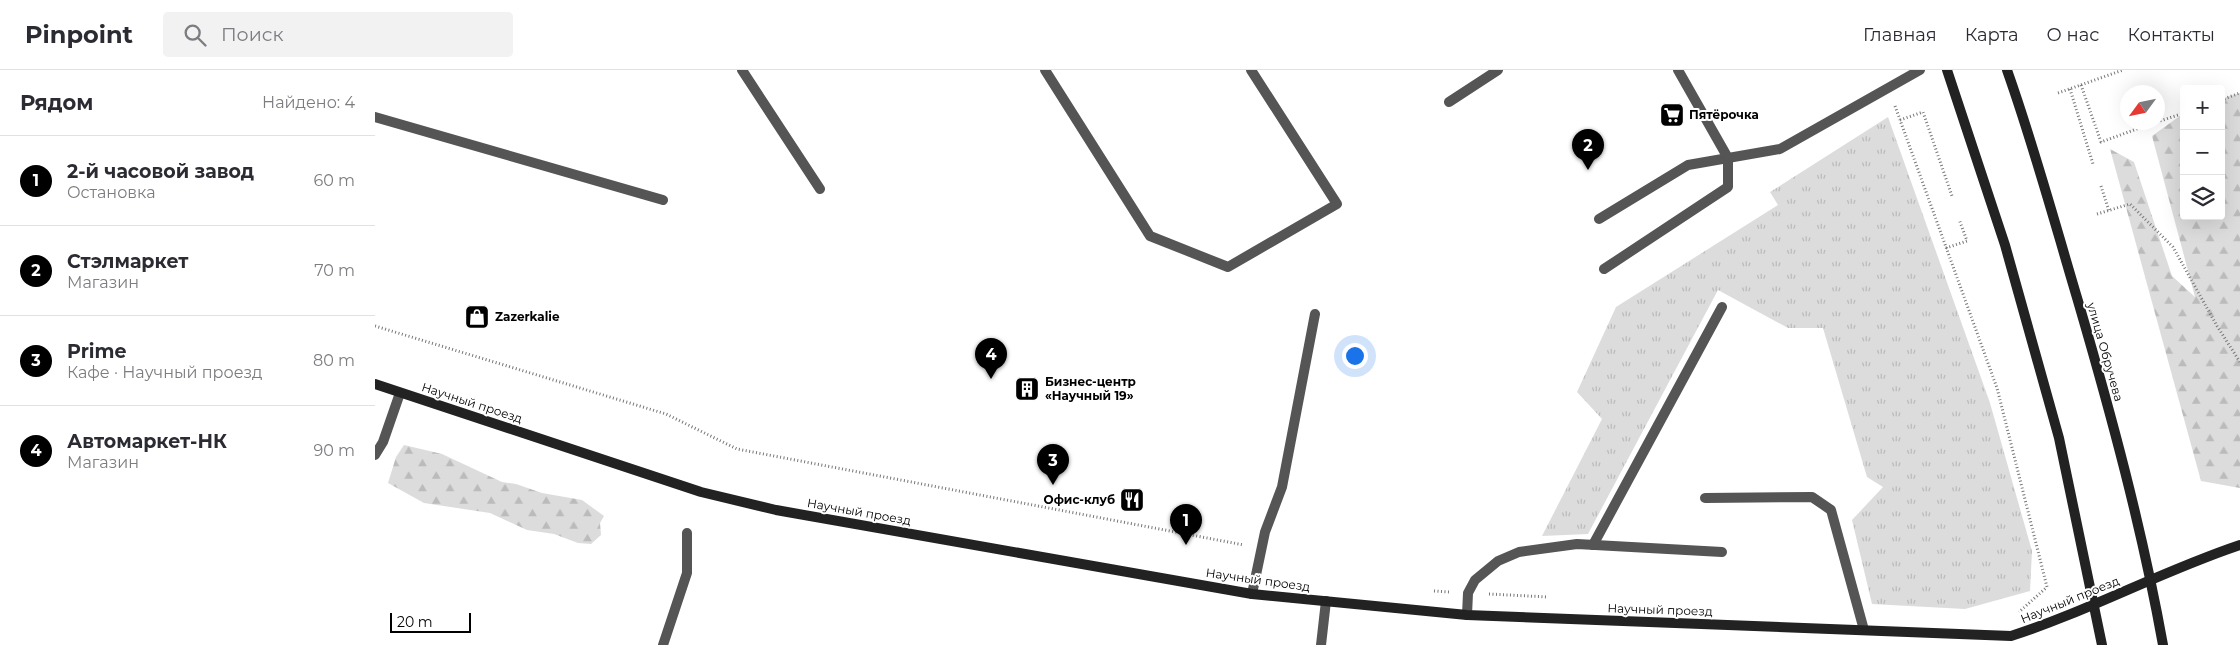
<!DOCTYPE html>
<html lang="ru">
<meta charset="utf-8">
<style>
:root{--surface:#fff;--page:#f2f2f3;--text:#2b2b33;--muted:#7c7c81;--line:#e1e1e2;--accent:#000}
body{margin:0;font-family:Montserrat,sans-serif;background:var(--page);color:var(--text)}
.controls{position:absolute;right:15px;top:15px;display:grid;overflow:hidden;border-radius:5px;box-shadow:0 5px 20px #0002}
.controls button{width:45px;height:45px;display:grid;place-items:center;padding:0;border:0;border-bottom:1px solid var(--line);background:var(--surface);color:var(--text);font:25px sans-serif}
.compass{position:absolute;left:1745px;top:15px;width:45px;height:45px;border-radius:50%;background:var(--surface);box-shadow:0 5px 20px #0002;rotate:237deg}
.scale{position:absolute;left:15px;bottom:12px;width:81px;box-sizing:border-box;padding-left:5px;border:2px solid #000;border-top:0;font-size:14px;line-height:18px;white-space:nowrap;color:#000;-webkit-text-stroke:4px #fff;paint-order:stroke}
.you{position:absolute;left:979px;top:285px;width:18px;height:18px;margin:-12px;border:4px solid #fff;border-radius:50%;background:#1a73e8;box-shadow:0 0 0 8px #1a73e833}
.badge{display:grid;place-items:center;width:32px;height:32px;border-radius:50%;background:var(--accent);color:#fff;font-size:16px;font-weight:700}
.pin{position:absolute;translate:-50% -41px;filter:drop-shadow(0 1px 2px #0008)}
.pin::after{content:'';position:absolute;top:26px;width:18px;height:15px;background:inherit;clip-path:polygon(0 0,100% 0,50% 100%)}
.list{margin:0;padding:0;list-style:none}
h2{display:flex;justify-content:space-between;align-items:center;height:65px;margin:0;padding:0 20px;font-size:21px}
h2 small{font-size:16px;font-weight:400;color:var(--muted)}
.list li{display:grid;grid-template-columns:32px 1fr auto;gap:15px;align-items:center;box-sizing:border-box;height:90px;padding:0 20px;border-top:1px solid var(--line)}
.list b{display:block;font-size:19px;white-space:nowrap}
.list p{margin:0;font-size:16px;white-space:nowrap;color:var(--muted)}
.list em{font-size:16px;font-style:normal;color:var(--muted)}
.icon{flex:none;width:28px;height:28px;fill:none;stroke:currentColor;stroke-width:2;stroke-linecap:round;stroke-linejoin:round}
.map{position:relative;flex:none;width:1865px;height:575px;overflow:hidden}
header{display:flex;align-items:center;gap:30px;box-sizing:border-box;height:70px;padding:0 25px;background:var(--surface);border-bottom:1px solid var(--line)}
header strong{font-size:24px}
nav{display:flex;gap:28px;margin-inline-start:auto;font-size:18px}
.search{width:350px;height:45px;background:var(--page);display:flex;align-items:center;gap:12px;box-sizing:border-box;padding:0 18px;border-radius:5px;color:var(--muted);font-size:19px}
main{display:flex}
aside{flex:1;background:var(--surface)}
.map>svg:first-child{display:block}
.grass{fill:url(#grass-tufts)}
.forest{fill:url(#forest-firs)}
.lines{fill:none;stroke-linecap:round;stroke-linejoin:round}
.path{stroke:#777;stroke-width:3;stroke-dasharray:1 2.5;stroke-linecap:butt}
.lane{stroke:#555;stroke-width:10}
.secondary{stroke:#222;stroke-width:10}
.labels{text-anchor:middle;stroke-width:4;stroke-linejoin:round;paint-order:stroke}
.poi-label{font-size:12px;font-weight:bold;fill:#000;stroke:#fff;text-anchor:start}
.street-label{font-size:12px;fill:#000;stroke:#fff}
</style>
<header>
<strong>Pinpoint</strong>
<div class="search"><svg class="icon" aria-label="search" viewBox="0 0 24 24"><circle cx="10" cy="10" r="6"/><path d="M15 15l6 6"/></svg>Поиск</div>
<nav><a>Главная</a><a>Карта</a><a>О нас</a><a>Контакты</a></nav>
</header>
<main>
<aside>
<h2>Рядом<small>Найдено: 4</small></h2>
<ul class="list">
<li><span class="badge">1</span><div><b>2-й часовой завод</b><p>Остановка</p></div><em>60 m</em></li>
<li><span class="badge">2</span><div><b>Стэлмаркет</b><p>Магазин</p></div><em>70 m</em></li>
<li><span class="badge">3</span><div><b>Prime</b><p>Кафе · Научный проезд</p></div><em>80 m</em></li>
<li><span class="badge">4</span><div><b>Автомаркет-НК</b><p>Магазин</p></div><em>90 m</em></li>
</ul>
</aside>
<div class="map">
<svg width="1865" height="575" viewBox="0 0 1865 575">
<defs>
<pattern id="grass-tufts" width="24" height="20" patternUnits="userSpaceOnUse" patternTransform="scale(1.25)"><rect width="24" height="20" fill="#dcdcdc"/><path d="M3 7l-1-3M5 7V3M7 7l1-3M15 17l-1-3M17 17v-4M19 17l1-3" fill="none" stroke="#bbb"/></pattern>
<pattern id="forest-firs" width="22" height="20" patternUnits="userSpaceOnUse" patternTransform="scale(1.25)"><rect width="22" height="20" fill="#dcdcdc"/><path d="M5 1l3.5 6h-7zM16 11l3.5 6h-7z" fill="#bbb"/></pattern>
</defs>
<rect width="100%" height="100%" fill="#fff"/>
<polygon class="grass" points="1513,47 1615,333 1657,481 1655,521 1590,539 1497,534 1477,450 1508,417 1492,407 1448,258 1413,258 1343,220 1213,464 1167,466 1227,349 1202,322 1241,237 1403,135 1395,122"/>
<g class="forest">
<polygon points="1865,23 1865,418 1826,411 1735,79 1759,92 1797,206 1820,227 1777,66 1809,43 1809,146 1846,146 1846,29"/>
<polygon points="29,375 67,384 127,412 141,414 167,423 207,430 229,446 225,453 226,465 216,474 203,473 179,464 152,460 115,443 49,433 13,413 21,387"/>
</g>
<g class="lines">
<g class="path">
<polyline points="1706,15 1726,72 1781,52"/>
<polyline points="1695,19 1718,94"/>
<polyline points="1683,23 1748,0"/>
<polyline points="1846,30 1865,23"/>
<polyline points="1520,36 1622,318 1672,517 1644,542"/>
<polyline points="1525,50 1548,42 1577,126"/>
<polyline points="1782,52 1809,43"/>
<polyline points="1726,116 1734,141"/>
<polyline points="1722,144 1755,134 1798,177 1842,256 1865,292"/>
<polyline points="1571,178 1592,171 1584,149"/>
<polyline points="0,256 291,344 362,379 869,475"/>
<polyline points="1059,521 1075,522"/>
<polyline points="1114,524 1173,527"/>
</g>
<g class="lane">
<polyline points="367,0 445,119"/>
<polyline points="670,0 775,166 853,197 962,134 876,0"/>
<polyline points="1074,32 1123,0"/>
<polyline points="0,47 288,130"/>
<polyline points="1224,149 1313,95 1405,79 1545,0"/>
<polyline points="1229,199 1353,117 1353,88 1303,0"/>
<polyline points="0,385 8,372 25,323"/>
<polyline points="1330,428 1437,427 1456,440 1489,560"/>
<polyline points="1218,475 1347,237"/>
<polyline points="877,524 890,462 907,417 940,244"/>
<polyline points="1092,545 1093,523 1100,510 1123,491 1144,482 1202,474 1347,482"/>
<polyline points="288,575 312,503 312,463"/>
<polyline points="946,575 951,531"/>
</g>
<g class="secondary">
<polyline points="1572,0 1630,175 1684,368 1727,575"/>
<path d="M1632 0C1659 76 1680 154 1703 231 1736 344 1767 458 1788 575"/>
<path d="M0 314 326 422 401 440 877 524 1092 545 1636 566C1714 541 1787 501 1865 475"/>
</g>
</g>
<defs>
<symbol id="supermarket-square" viewBox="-11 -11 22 22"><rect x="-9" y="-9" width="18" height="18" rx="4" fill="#000" stroke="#fff"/><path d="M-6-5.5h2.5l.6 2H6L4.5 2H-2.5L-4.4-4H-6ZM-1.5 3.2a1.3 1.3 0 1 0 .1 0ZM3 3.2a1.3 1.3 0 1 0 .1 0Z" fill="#fff"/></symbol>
<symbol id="shop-square" viewBox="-11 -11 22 22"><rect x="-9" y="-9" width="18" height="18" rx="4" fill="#000" stroke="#fff"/><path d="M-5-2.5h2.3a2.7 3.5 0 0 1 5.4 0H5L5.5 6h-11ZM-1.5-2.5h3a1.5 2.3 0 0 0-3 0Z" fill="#fff"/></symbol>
<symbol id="building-square" viewBox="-11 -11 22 22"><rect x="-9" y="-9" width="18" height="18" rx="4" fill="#000" stroke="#fff"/><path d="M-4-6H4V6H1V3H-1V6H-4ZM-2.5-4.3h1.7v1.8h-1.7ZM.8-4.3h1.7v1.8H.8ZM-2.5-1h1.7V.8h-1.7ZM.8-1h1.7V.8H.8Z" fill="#fff"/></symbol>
<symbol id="restaurant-square" viewBox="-11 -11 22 22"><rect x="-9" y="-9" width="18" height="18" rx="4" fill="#000" stroke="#fff"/><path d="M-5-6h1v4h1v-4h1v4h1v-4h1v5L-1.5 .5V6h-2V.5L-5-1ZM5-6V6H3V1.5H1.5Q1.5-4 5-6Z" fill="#fff"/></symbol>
</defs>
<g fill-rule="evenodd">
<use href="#supermarket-square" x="1283" y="31" width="28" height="28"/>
<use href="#shop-square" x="88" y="233" width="28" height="28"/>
<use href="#building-square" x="638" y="305" width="28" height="28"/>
<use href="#restaurant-square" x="743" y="416" width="28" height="28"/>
</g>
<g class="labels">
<g class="poi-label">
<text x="1314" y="49">Пятёрочка</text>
<text x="120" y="251">Zazerkalie</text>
<text x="670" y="316">Бизнес-центр<tspan x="670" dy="14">«Научный 19»</tspan></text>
<text x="740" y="434" text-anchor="end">Офис-клуб</text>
</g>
<g class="street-label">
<text transform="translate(1730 282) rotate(74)" y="4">улица Обручева</text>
<text transform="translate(97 333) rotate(18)" y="4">Научный проезд</text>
<text transform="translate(484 442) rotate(10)" y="4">Научный проезд</text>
<text transform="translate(883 510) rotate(8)" y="4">Научный проезд</text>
<text transform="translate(1695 530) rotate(-22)" y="4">Научный проезд</text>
<text transform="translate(1285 540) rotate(2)" y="4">Научный проезд</text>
</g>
</g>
</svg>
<div class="controls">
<button>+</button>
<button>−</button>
<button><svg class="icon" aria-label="layers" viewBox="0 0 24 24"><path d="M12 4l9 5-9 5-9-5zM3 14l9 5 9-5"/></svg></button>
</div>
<svg class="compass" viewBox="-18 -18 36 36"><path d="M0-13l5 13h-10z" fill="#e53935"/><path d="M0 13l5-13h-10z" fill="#7c7c81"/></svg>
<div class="scale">20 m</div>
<div class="you"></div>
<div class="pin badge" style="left:811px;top:475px">1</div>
<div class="pin badge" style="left:1213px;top:100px">2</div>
<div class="pin badge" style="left:678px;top:415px">3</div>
<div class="pin badge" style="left:616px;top:309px">4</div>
</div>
</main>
